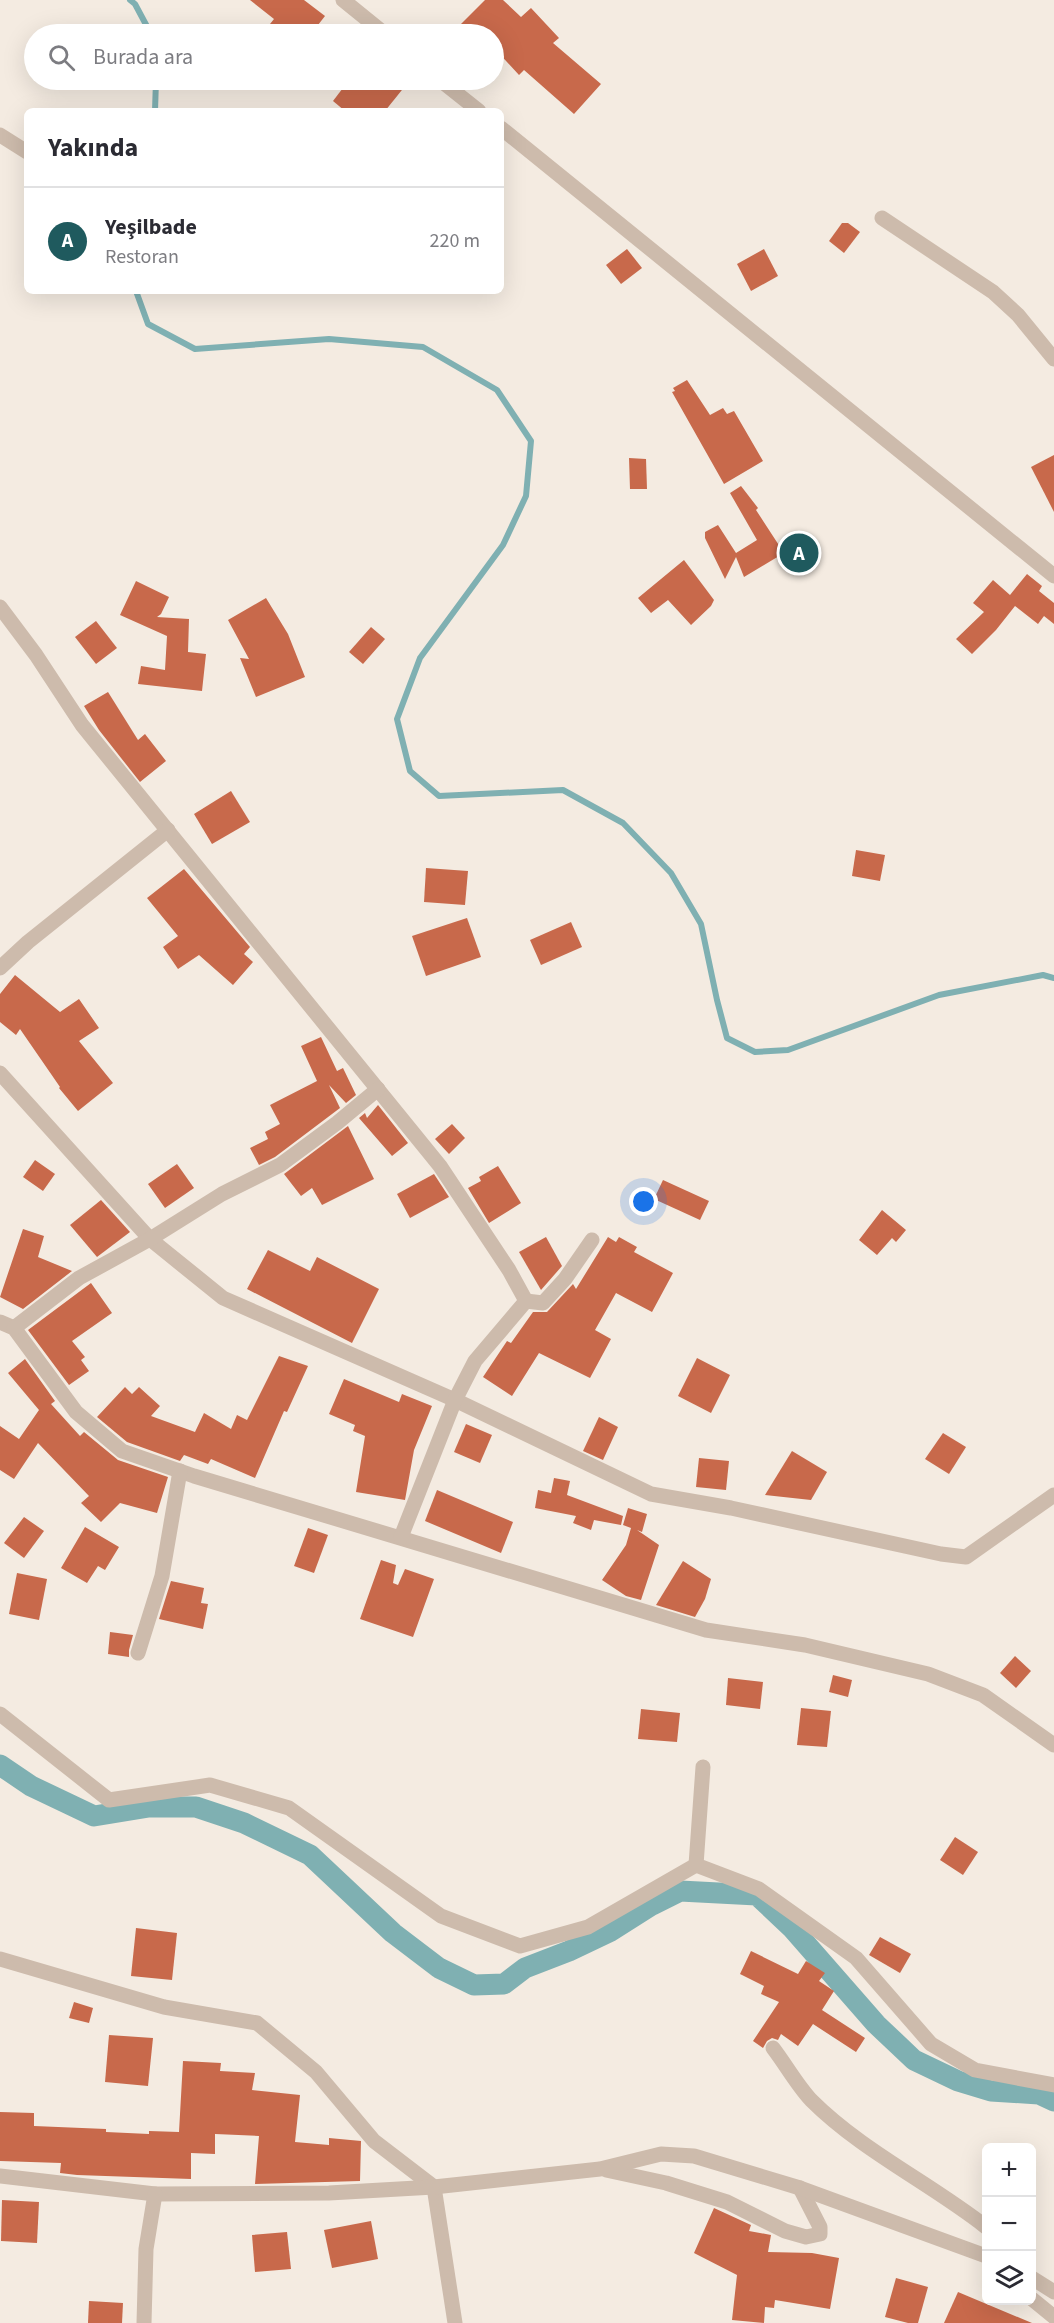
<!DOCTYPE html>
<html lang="tr">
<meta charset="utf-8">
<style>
:root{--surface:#fff;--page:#f2f2f3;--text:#2b2b33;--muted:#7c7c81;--line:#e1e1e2;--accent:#1f5a5e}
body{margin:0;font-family:"Source Sans 3",sans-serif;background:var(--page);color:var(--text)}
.controls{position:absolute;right:18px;bottom:18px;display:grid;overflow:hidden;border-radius:9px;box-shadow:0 6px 24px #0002}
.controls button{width:54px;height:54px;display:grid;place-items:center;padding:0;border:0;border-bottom:2px solid var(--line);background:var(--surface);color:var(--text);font:30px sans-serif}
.you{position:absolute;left:644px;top:1202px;width:21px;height:21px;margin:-15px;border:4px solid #fff;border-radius:50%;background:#1a73e8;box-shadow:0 0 0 9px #1a73e833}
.badge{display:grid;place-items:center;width:39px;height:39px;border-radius:50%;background:var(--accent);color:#fff;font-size:20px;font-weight:700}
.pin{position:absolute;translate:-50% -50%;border:3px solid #fff;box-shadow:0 2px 6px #0006}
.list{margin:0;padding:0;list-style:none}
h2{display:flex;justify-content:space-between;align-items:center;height:78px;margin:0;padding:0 24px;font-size:26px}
h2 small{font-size:20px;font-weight:400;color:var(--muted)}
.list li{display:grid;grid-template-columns:39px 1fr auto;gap:18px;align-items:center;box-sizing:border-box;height:108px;padding:0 24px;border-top:2px solid var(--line)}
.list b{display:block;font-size:22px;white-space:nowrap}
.list p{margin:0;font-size:20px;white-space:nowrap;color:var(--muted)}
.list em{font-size:20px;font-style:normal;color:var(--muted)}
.icon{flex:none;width:33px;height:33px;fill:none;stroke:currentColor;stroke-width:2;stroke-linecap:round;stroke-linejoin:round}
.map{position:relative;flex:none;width:1054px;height:2323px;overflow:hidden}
.search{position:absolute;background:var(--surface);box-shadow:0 6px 24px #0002;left:24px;top:24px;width:480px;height:66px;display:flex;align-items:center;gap:15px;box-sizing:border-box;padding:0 21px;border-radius:33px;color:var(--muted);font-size:22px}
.panel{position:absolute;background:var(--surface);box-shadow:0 6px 24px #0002;left:24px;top:108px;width:480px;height:186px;border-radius:9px}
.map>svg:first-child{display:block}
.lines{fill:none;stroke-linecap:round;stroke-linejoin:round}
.stream{stroke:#7fb0b2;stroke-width:6}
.canal{stroke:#7fb0b2;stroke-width:21}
.building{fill:#c8694b}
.minor{stroke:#cdbbac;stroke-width:15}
</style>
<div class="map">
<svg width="1054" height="2323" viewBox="0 0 1054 2323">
<rect width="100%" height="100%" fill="#f4ebe1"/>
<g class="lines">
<g class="stream">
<polyline points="130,0 135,4 151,34"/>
<polyline points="155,111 156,80"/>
<polyline points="136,291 148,324 195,349 329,339 423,347 497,390 531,441 526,496 503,545 420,658 397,719 410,771 439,796 563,790 623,823 671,873 701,924 717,1000 727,1038 755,1052 788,1050 939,995 1043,975 1054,978"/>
</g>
<polyline class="canal" points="0,1765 31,1786 94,1816 149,1807 196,1807 244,1823 310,1855 393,1933 439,1968 474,1985 504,1984 525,1968 569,1951 611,1931 652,1905 680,1891 757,1895 792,1928 876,2024 914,2060 958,2081 991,2091 1039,2094 1054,2101"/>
</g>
<g class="building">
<polygon points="250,0 304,0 325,16 311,34 262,34 274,19"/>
<polygon points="485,0 503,0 521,17 531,8 559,38 553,43 601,84 574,114 524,70 519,75 494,48 494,34 451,34"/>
<polygon points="349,80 410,80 385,111 345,111 333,101"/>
<polygon points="842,223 848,223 860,232 844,253 829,241"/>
<polygon points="627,249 642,268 621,284 606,265"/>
<polygon points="764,249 778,276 751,291 737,264"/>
<polygon points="687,380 710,415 723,408 727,414 734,411 763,461 724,484 672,392 675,391 673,388"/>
<polygon points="1054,455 1054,512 1031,467"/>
<polygon points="629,458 646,459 647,489 630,489"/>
<polygon points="741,486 758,508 756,510 784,553 744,577 736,557 725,579 705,538 705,532 718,525 736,553 757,540 730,493"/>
<polygon points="684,560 714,600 711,606 691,625 668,600 651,613 638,598"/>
<polygon points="1027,574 1042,586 1039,591 1054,603 1054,624 1044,616 1038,624 1015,606 996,630 972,654 956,639 984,612 973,603 993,580 1010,595"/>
<polygon points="136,581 169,597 161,614 157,617 189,619 188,652 206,654 202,691 138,684 141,666 165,670 167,636 120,615"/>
<polygon points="266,598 288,634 305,677 256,697 240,658 249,659 228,620"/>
<polygon points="96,621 117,648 96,664 75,637"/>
<polygon points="371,627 385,639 363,664 349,652"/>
<polygon points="108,692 138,740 145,734 166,761 140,782 99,730 84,706"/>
<polygon points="231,791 250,822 212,844 194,814"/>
<polygon points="856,850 885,855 880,881 852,876"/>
<polygon points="426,868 468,871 465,905 424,902"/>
<polygon points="184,869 250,947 244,954 253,962 233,985 199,955 178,969 163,947 178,936 147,898"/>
<polygon points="467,918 481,957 426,976 412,936"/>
<polygon points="571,922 582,947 541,965 530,940"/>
<polygon points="15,975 60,1012 79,999 99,1028 79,1041 113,1083 78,1111 59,1088 60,1087 20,1029 16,1035 0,1022 0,994"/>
<polygon points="321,1037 337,1071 343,1068 356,1095 346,1103 329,1085 340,1108 275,1157 259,1165 250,1148 268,1139 265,1132 280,1124 270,1105 317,1081 301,1046"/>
<polygon points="378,1105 408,1143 392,1156 359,1118 365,1113 367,1118"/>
<polygon points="452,1124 465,1138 449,1154 435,1139"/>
<polygon points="348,1126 374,1179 322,1205 312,1188 301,1196 284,1174"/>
<polygon points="35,1160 55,1174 43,1191 23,1177"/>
<polygon points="177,1164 194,1188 165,1208 148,1184"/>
<polygon points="498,1166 521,1203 489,1223 468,1188 481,1181 479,1177"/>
<polygon points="434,1174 449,1197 410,1218 397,1194"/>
<polygon points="663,1180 709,1201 700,1220 654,1199"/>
<polygon points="101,1200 130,1232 97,1257 70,1225"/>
<polygon points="882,1210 906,1230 896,1242 892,1238 877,1255 859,1240"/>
<polygon points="23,1229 44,1236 38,1257 72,1271 23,1309 0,1297"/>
<polygon points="546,1237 562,1266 541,1290 519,1252"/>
<polygon points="608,1237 616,1242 619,1237 637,1247 634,1252 673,1273 652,1312 616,1293 595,1330 611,1339 590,1378 539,1353 512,1396 483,1377 507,1341 511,1343 533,1312 547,1312 573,1284 576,1289"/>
<polygon points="268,1250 310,1271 317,1257 379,1289 352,1343 247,1289"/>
<polygon points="91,1283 112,1313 72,1341 85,1357 81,1360 89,1371 69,1385 28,1330"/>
<polygon points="279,1356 308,1366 287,1412 284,1411 255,1478 211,1459 208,1464 184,1455 180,1461 127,1442 97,1417 125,1387 132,1394 139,1387 160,1406 151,1416 195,1432 204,1413 231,1429 237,1415 247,1420"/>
<polygon points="697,1358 730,1375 711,1413 678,1396"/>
<polygon points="25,1359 55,1401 51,1404 80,1436 84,1432 118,1460 168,1477 157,1513 120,1503 101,1522 81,1503 89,1496 38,1443 14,1479 0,1470 0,1426 19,1439 39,1410 8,1373"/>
<polygon points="344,1379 399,1402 402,1394 432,1406 414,1450 405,1500 356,1492 365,1436 353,1431 355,1425 329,1414"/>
<polygon points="599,1417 618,1427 603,1460 583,1451"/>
<polygon points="466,1424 492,1435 480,1463 454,1452"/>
<polygon points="943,1433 966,1447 949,1474 925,1459"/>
<polygon points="792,1451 827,1472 811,1500 765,1495"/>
<polygon points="699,1458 729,1461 726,1490 696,1487"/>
<polygon points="554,1478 570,1481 567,1495 623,1516 621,1525 594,1520 591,1530 573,1523 576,1516 535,1508 538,1490 551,1493"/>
<polygon points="437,1490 513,1522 501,1553 425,1521"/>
<polygon points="628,1508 647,1514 642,1532 637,1530 659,1545 641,1600 626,1596 602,1580 626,1545 631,1528 623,1525"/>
<polygon points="24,1517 44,1531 24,1558 4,1543"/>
<polygon points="85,1527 119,1547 105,1570 98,1566 87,1583 61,1568"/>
<polygon points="308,1528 328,1535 314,1573 294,1566"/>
<polygon points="381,1560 396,1565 393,1583 398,1585 405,1569 434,1579 413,1637 360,1619"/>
<polygon points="683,1561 711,1579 705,1599 695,1617 656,1605"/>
<polygon points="17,1573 47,1579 39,1620 9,1614"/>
<polygon points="171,1581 204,1588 201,1603 208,1604 203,1629 159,1619"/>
<polygon points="110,1632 133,1635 129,1650 129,1657 108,1654"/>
<polygon points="1015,1656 1031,1671 1016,1688 1000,1673"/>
<polygon points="833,1675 852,1680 848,1697 829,1692"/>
<polygon points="728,1678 763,1682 760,1709 726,1705"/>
<polygon points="801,1708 831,1711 827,1747 797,1745"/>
<polygon points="641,1709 680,1713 677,1742 638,1739"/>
<polygon points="955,1837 978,1852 963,1875 940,1860"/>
<polygon points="136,1928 177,1933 172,1980 131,1976"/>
<polygon points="880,1937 911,1954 900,1973 869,1955"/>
<polygon points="751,1951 798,1974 806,1961 825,1973 819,1981 834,1991 822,2010 865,2038 856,2052 813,2024 798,2046 781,2034 778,2040 772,2038 767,2041 763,2048 753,2041 779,2002 761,1994 764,1986 740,1974"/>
<polygon points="74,2002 93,2008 89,2023 69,2018"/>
<polygon points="109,2035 153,2038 148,2086 105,2082"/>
<polygon points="183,2061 221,2063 220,2071 255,2073 252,2090 300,2095 295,2142 329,2145 329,2138 361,2141 360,2181 255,2184 259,2136 215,2134 215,2154 191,2153 191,2179 77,2175 60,2173 61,2163 0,2161 0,2112 34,2113 34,2126 106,2129 106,2132 149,2134 149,2131 179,2132"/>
<polygon points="2,2200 39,2202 37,2243 1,2241"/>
<polygon points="714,2208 751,2225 749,2231 771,2235 768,2252 812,2253 839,2258 830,2309 775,2300 774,2308 765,2307 764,2323 732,2320 737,2275 694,2253"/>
<polygon points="371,2221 378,2259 332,2268 324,2230"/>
<polygon points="287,2232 291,2269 255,2272 252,2235"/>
<polygon points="896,2278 928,2287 918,2323 908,2323 885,2317"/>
<polygon points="958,2292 1032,2323 944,2323"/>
<polygon points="89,2301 123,2303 122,2323 88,2323"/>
</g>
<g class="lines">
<g class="minor">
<polyline points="343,0 385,34"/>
<polyline points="440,80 479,111"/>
<polyline points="501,128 1054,576"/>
<polyline points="0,135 27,152"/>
<polyline points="882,218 993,292 1018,315 1054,359"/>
<polyline points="0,607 36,655 82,725 440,1166 509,1270 526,1301"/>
<polyline points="0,968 28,942 168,830"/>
<polyline points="0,1073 150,1239 223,1298 455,1400 651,1494 731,1508 941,1554 966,1557 1054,1495"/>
<polyline points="0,1322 14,1328 76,1412 122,1451 194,1476 706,1630 805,1645 928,1674 983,1695 1054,1745"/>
<polyline points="14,1328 79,1278 150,1239 222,1194 280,1165 337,1123 378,1089"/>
<polyline points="401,1537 455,1400 475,1361 526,1301 543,1303 565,1279 592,1240"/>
<polyline points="138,1653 162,1576 180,1471"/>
<polyline points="0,1714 109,1800 210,1785 289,1808 441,1916 520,1946 588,1927 696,1865"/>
<polyline points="703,1767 696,1865 759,1889 856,1958 931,2044 975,2070 1054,2085"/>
<polyline points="0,1959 164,2007 257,2023 316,2072 374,2141 434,2187 455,2323"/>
<path d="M773 2048C786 2065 797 2085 811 2100 862 2151 930 2183 986 2227"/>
<polyline points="606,2170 666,2183 727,2202 785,2231 806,2237 820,2234 820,2227 800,2188"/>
<polyline points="0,2176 155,2194 329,2193 434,2187 600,2169 661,2154 694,2156 800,2188 986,2256"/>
<polyline points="1032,2278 1054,2292"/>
<polyline points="1032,2299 1054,2317"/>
<polyline points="144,2323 146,2249 155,2194"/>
</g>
</g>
</svg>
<div class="controls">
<button>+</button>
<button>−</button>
<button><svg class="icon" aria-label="layers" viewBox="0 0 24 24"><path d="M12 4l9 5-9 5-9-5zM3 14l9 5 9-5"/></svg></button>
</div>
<div class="you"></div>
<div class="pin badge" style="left:799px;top:553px">A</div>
<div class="search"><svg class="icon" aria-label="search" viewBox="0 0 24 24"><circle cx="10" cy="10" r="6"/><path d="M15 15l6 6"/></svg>Burada ara</div>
<section class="panel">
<h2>Yakında<small></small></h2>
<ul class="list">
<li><span class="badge">A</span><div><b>Yeşilbade</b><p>Restoran</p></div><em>220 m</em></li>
</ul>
</section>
</div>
